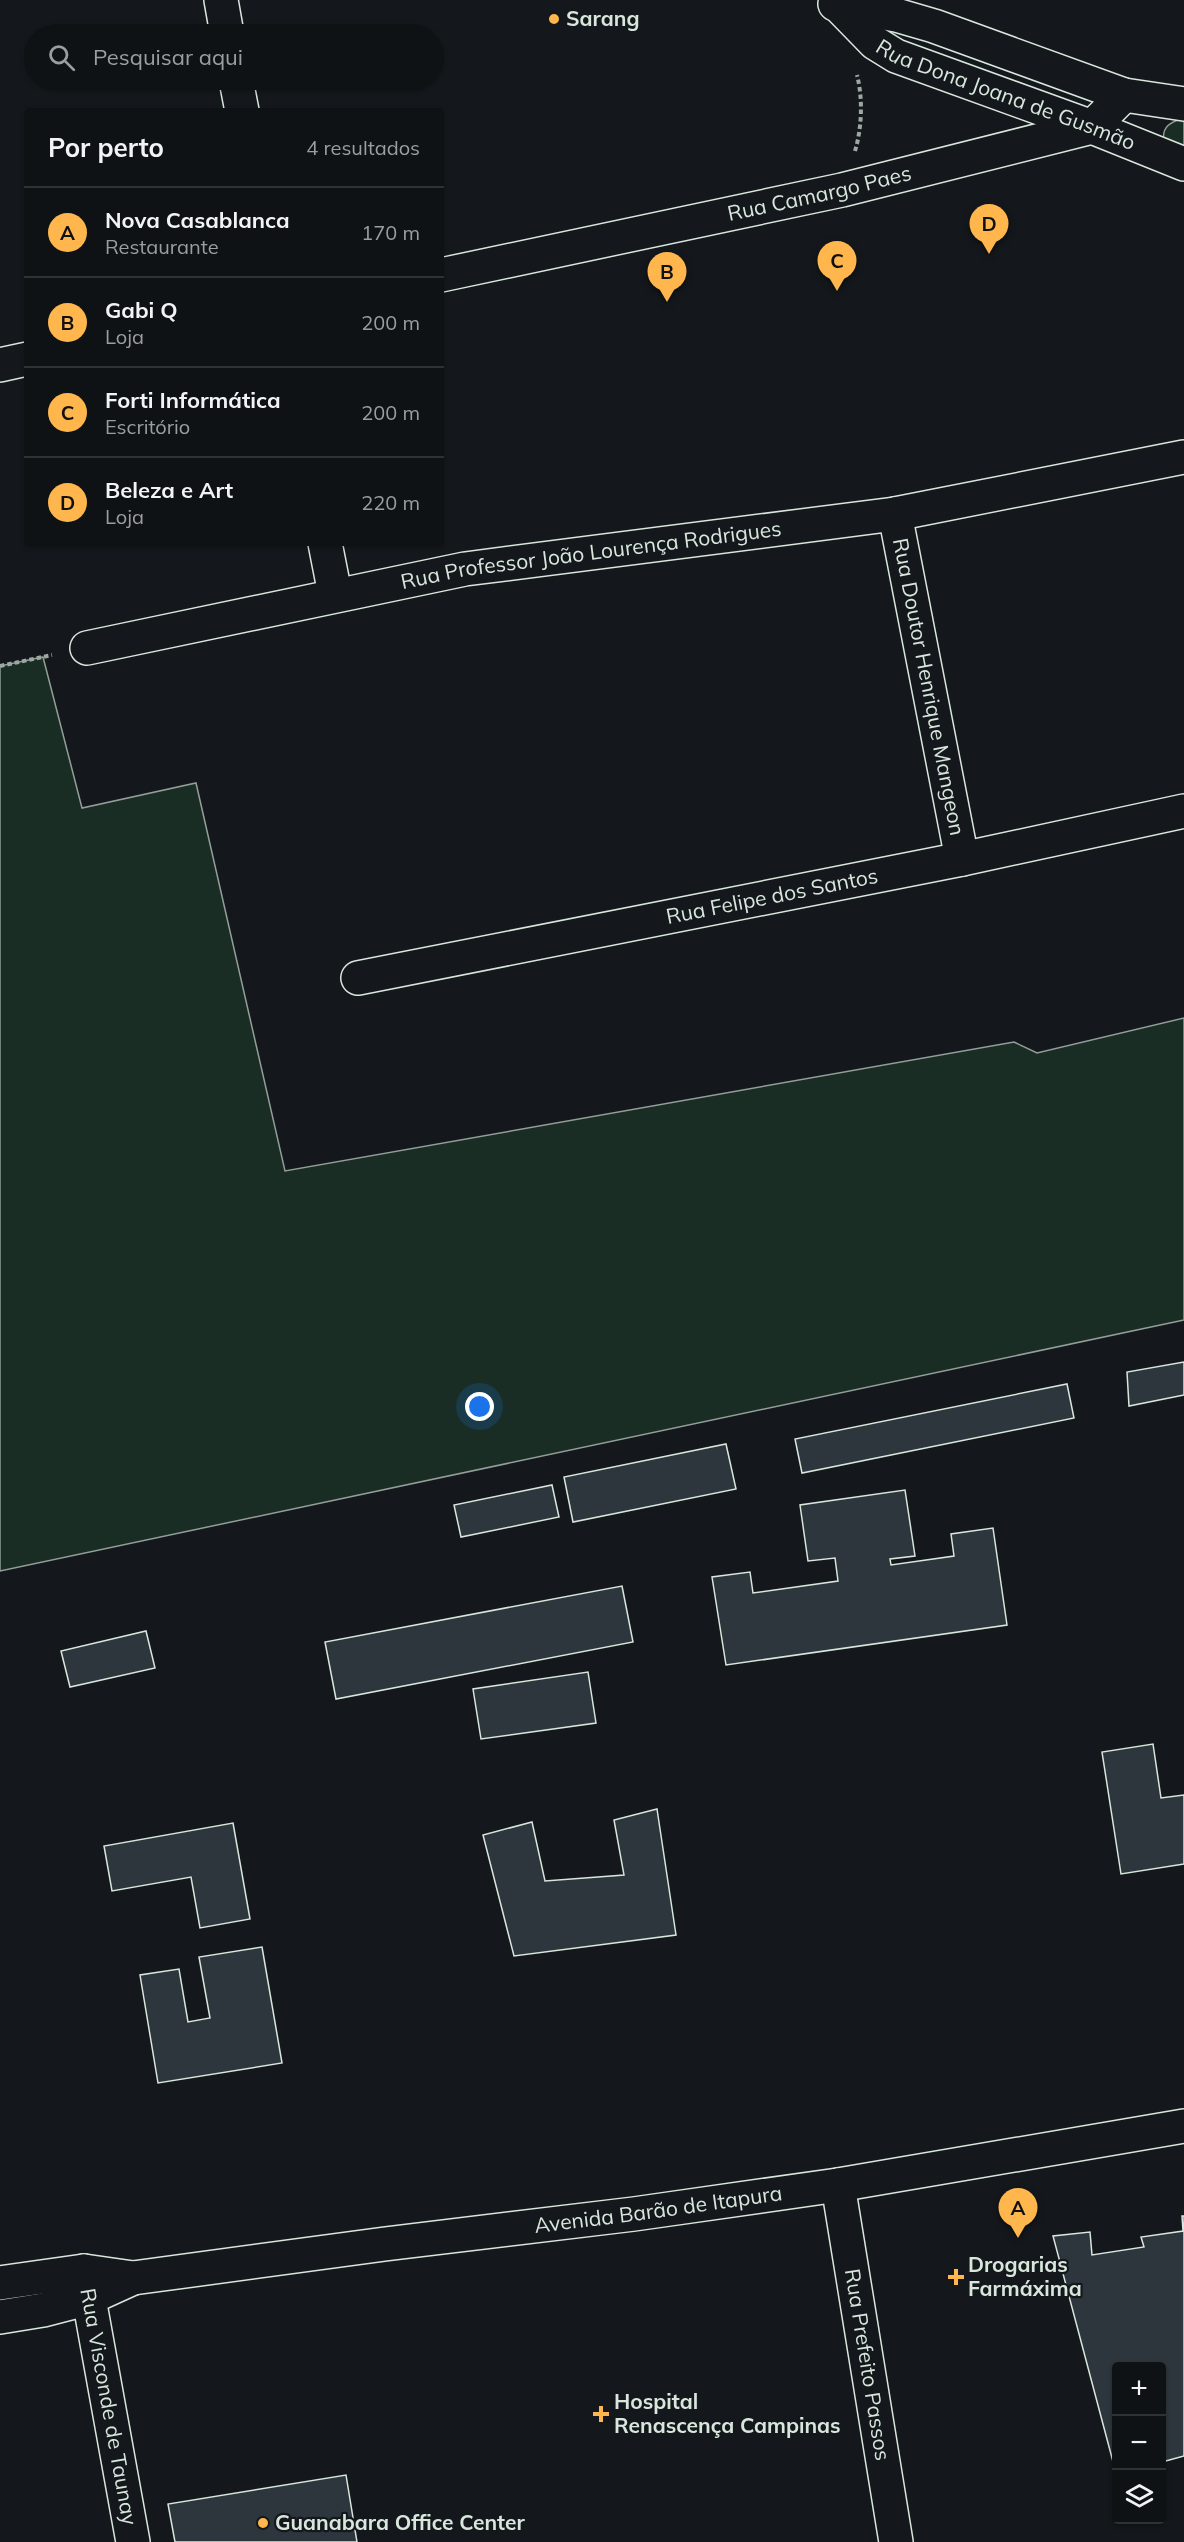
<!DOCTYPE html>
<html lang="pt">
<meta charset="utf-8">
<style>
:root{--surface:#0f1215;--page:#181b1e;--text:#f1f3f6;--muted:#9b9ea0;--line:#2f3234;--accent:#ffb74d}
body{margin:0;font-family:Mulish,sans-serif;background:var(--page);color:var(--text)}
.controls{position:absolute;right:18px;bottom:18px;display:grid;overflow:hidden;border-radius:6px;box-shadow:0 2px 4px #0004}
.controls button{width:54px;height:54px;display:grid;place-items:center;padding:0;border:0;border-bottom:2px solid var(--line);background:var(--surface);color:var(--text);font:30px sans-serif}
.you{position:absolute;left:480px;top:1407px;width:21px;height:21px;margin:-15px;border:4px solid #fff;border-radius:50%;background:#1a73e8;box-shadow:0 0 0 9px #1a73e833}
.badge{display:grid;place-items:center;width:39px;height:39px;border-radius:50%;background:var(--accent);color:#111;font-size:20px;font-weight:700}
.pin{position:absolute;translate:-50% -50px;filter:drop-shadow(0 2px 3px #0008)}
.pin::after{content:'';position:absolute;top:32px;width:21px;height:18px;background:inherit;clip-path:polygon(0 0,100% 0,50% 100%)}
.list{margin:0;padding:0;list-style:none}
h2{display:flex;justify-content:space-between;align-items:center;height:78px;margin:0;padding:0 24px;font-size:26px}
h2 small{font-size:20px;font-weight:400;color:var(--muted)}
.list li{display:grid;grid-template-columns:39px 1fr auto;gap:18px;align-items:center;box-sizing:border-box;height:90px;padding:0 24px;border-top:2px solid var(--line)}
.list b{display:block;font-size:22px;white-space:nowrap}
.list p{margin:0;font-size:20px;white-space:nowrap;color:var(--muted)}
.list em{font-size:20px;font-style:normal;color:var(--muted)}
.icon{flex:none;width:33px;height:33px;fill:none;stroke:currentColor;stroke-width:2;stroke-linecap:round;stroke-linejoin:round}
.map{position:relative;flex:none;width:1184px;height:2542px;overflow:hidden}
.search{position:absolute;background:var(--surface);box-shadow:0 2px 4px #0004;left:24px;top:24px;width:420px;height:66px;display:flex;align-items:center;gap:15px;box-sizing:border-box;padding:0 21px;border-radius:33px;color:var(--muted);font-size:22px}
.panel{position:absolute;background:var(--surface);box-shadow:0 2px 4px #0004;left:24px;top:108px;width:420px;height:438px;border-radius:6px}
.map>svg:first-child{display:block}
.green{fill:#1a2d24;stroke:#939e99;stroke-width:1.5}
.building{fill:#2c363c;stroke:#d8e6dc;stroke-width:1.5}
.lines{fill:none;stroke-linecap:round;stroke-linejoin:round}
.street-casing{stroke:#d8e6dc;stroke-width:36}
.secondary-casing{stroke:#d8e6dc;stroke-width:36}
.primary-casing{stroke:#d8e6dc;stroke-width:36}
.path{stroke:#9da8a2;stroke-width:4;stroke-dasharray:4.5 3;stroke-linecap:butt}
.street{stroke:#14181c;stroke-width:33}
.secondary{stroke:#14181c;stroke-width:33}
.primary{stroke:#14181c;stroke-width:33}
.poi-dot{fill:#ffb74d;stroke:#14181c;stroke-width:2}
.labels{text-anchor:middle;stroke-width:4.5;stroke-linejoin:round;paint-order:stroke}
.poi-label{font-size:21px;font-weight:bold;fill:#d8e6dc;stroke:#14181c;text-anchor:start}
.street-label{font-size:21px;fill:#d8e6dc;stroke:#14181c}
</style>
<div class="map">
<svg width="1184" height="2542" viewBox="0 0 1184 2542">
<rect width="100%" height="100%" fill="#14181c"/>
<g class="green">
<path d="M1184 118V152L1164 142C1161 126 1171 122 1184 118Z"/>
<polygon points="43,657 82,808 196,783 285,1171 1014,1042 1037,1053 1184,1018 1184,1320 0,1571 0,666"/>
</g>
<g class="building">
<polygon points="1184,1362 1184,1395 1129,1406 1127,1372"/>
<polygon points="1067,1384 1074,1418 802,1473 795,1439"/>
<polygon points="726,1444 736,1489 573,1522 564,1477"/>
<polygon points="552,1485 559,1517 461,1537 454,1505"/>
<polygon points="905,1490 915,1556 890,1559 891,1565 954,1556 951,1534 993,1528 1007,1625 726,1665 712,1577 750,1572 753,1593 838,1581 835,1558 808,1561 800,1505"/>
<polygon points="622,1586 633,1642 336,1699 325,1642"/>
<polygon points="146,1631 155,1668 70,1687 61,1651"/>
<polygon points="588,1672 596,1723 481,1739 473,1689"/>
<polygon points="1153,1744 1161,1798 1184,1795 1184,1864 1121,1874 1102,1752"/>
<polygon points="657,1809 676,1935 514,1956 483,1835 532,1822 545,1881 624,1875 614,1820"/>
<polygon points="233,1823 250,1919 200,1928 191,1877 112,1891 104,1846"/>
<polygon points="262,1947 282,2063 158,2083 140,1975 179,1969 188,2022 210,2018 199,1957"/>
<polygon points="1182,2216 1184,2216 1184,2456 1162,2462 1162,2366 1116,2366 1116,2473 1053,2236 1090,2232 1092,2255 1144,2247 1141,2237 1183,2231"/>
<polygon points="346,2475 357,2542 175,2542 168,2504"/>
</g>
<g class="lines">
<defs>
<g id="street">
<polyline points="221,0 227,34"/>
<polyline points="236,80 242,111"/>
<polyline points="1092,127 1124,95"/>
<path id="s1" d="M895 514 962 859"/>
<polyline points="325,543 335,594"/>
<path id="s2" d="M87 648 465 569 895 514 1184 457"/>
<path id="s3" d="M358 978 962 859 1184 811"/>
<path id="s4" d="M838 2185 896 2542"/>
</g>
<g id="secondary">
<polyline points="835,4 896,15 934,26 1124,95 1184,104"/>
<path id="s5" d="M838 5 875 43 896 56 1092 127 1184 164"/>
<path id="s6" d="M441 275 842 190 1092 127"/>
<polyline points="0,365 27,359"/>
<path id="s7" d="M84 2271 133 2542"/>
</g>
<g id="primary">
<path id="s8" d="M0 2283 84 2271 133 2278 385 2244 634 2214 838 2185 1184 2126"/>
<polyline points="0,2317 43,2310 89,2298 133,2278"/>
</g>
</defs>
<use href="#street" class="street-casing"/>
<use href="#secondary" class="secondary-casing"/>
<use href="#primary" class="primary-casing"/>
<g class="path">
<path d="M855 151C862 128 863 98 857 75"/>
<polyline points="0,666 52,655"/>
</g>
<use href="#street" class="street"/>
<use href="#secondary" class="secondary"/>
<use href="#primary" class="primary"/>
</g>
<g class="poi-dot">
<circle cx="554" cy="19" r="6"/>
<path d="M953 2268h6v6h6v6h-6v6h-6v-6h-6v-6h6z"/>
<path d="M598 2405h6v6h6v6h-6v6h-6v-6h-6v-6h6z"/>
<circle cx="263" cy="2523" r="6"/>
</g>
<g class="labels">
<g class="poi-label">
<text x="566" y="26">Sarang</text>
<text x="968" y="2272">Drogarias<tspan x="968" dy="24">Farmáxima</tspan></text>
<text x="614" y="2409">Hospital<tspan x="614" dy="24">Renascença Campinas</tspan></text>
<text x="275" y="2530">Guanabara Office Center</text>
</g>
<g class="street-label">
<text dy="7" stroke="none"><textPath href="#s5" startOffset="194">Rua Dona Joana de Gusmão</textPath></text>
<text dy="7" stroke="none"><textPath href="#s6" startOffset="387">Rua Camargo Paes</textPath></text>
<text dy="7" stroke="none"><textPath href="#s2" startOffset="513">Rua Professor João Lourença Rodrigues</textPath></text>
<text dy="7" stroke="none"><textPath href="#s1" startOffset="176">Rua Doutor Henrique Mangeon</textPath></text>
<text dy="7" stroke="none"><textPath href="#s3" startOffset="422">Rua Felipe dos Santos</textPath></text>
<text dy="7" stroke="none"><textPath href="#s8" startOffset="664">Avenida Barão de Itapura</textPath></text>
<text dy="7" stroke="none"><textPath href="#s4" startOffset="182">Rua Prefeito Passos</textPath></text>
<text dy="7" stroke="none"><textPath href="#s7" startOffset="138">Rua Visconde de Taunay</textPath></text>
</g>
</g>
</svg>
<div class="controls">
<button>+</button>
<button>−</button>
<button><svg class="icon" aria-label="layers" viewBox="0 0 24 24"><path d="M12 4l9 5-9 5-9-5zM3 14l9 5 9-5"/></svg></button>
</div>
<div class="you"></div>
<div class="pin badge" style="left:1018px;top:2238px">A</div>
<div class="pin badge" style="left:667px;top:302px">B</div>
<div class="pin badge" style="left:837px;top:291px">C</div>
<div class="pin badge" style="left:989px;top:254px">D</div>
<div class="search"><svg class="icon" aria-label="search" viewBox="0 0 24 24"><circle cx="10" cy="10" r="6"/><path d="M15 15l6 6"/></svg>Pesquisar aqui</div>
<section class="panel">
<h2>Por perto<small>4 resultados</small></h2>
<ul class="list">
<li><span class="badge">A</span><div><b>Nova Casablanca</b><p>Restaurante</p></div><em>170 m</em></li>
<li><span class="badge">B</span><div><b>Gabi Q</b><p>Loja</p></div><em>200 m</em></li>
<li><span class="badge">C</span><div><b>Forti Informática</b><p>Escritório</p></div><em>200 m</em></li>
<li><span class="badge">D</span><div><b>Beleza e Art</b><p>Loja</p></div><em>220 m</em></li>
</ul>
</section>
</div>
